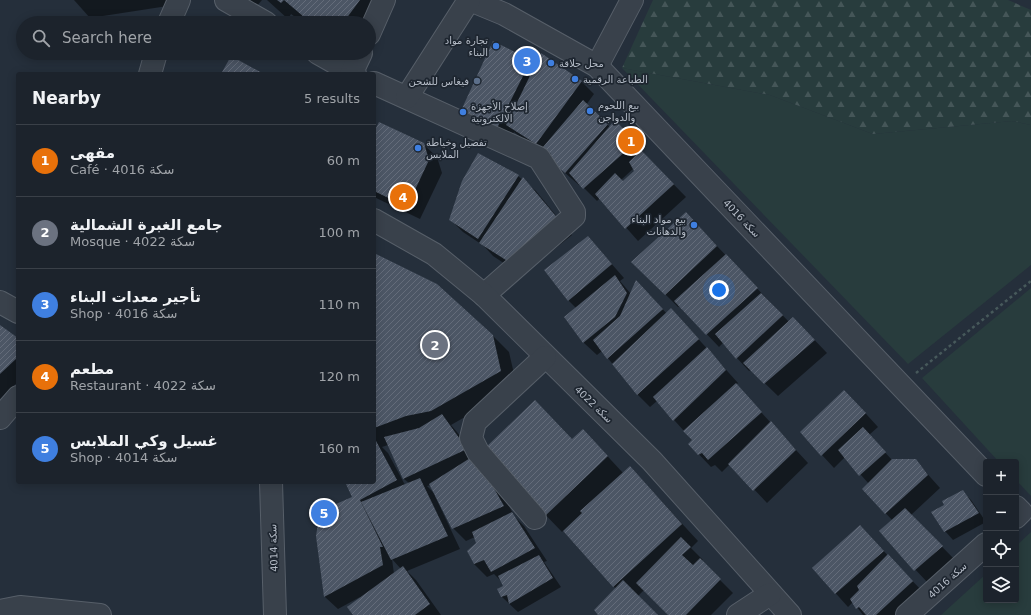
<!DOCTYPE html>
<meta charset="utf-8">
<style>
:root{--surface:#1c232c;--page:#252b34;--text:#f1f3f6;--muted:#a0a4a9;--line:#3a4048;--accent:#91b6ef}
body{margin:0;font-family:"DejaVu Sans",Vazirmatn,sans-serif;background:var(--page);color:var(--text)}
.controls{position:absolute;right:12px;bottom:12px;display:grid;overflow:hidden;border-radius:4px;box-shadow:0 2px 10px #0003}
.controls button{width:36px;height:36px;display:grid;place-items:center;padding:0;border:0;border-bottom:1px solid var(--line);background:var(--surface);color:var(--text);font:20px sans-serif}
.you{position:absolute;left:719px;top:290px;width:14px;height:14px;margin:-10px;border:3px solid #fff;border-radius:50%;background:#1a73e8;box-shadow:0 0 0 6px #1a73e833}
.badge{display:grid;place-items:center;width:26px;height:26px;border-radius:50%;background:var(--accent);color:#fff;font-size:13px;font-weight:700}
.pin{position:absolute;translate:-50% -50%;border:2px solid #fff;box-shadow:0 1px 4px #0006}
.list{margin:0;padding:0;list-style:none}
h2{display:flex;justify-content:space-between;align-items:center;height:52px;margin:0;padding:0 16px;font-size:17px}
h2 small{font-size:13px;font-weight:400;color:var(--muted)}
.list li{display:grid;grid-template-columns:26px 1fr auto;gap:12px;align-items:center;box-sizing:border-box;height:72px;padding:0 16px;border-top:1px solid var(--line)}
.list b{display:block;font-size:15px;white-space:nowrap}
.list p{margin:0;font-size:13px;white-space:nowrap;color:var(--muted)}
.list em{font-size:13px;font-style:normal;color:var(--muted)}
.icon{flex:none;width:22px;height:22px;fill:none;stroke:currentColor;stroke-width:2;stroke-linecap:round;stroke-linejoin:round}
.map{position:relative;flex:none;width:1031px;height:615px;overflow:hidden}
.search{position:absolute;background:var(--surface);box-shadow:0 2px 10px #0003;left:16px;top:16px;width:360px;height:44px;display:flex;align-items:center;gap:10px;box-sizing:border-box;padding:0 14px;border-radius:22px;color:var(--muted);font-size:15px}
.panel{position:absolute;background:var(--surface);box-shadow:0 2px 10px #0003;left:16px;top:72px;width:360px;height:412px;border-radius:4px}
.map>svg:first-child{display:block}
.grass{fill:#283c3d}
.forest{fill:url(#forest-firs)}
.shadow{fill:#0007;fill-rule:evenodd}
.building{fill:url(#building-hatch)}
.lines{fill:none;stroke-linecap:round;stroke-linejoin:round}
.minor-casing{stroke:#575f69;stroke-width:24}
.path{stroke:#47595b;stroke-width:2.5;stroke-dasharray:3 3;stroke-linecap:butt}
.minor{stroke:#39414b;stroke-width:22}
.shop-dot{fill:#3f7fe0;stroke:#1e2630;stroke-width:1.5}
.service-dot{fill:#5c6f8a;stroke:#1e2630;stroke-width:1.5}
.labels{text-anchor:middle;stroke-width:3.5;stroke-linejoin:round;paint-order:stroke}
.poi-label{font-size:10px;fill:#b5bcc7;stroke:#1e2630;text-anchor:start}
.street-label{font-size:10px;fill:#b5bcc7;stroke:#1e2630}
</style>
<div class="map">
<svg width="1031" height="615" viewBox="0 0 1031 615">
<defs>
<pattern id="forest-firs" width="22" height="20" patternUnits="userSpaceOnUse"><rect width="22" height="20" fill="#283c3d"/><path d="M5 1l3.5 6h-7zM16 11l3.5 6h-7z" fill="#455658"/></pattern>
<pattern id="building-hatch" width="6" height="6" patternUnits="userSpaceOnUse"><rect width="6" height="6" fill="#4c5665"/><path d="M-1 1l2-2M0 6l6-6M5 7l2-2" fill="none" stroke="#646c7a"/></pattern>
</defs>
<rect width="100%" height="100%" fill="#252f3b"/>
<g class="grass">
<polygon points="622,68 770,95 873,134 1012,121 1031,125 1031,265 908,364"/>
<polygon points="1031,288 1031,496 1016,480 1016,462 999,462 922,378"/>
<polygon points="1031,532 1031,615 941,615 986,574 986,600 1016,600 1016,546"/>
</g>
<polygon class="forest" points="653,0 1008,0 1031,10 1031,125 1012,121 873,134 770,95 622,68"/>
<g class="shadow">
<polygon points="74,0 186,0 187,3 90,18"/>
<polygon points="248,0 262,0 256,7"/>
<polygon points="267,0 383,0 369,23 310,23 302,16 298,19 291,14 288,19"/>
<path d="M530 61 536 66 581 81 594 94 586 105 610 127 628 134 647 157 686 197 638 241 600 198 597 201 580 184 579 185 549 159 514 132 508 144 473 127ZM634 168 635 171 623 183 621 180Z"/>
<polygon points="374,134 423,144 437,157 442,173 420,219 374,197"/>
<polygon points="518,176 536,191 572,235 522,275 493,256 484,246 463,232 450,219"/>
<polygon points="698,226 789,322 806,331 827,353 778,396 751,370 749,371 723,343 719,347 680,306 678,307 633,262"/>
<polygon points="588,237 624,278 620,281 631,294 649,294 667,314 684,323 738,383 736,385 808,463 767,503 730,464 722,472 715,465 711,467 689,444 693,441 657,401 650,407 638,395 602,351 597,355 584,343 565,318 576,308 568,300"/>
<path d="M374 254 492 335 509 352 517 387 451 425 488 469 515 517 524 526 547 561 544 562 561 587 518 612 502 597 498 589 504 586 501 581 494 574 487 577 474 564 477 543 475 537 466 541 453 528 436 496H435L460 549 407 571 416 580 441 615H354L360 597 338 609 325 597 317 536 354 497 346 482H374ZM388 445 404 479 409 483 405 485 388 453 382 447ZM431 485 435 494 427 486ZM392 559 401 569 394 574Z"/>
<polygon points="0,326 18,339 18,382 0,399"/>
<polygon points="857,404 878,427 869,435 892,460 915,460 940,488 911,515 955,560 928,583 880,532 893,521 863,489 869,484 845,457 834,468 822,455"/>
<polygon points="572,440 599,447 623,473 630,467 698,541 691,548 703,560 701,561 733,593 711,615 670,615 644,590 638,596 657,615 600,615 616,589 563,531 562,532 484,451"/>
<polygon points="962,491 971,500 986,522 953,540 945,531 946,505"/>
<polygon points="872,539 925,594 902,615 863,615 853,602 848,607 813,568"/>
</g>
<g class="building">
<polygon points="277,0 360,0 343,23 311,23 284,0 281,3"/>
<polygon points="493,41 531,60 495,132 459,115"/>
<polygon points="541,53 582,81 536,144 506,125"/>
<polygon points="231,56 264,74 221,74"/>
<polygon points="583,100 608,124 565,173 548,159 551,154 543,147"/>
<polygon points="615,120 636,142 583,189 569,173"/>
<polygon points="379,122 424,143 429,160 407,207 374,191 374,132"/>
<polygon points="641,150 674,184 625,229 595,194 615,173 623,181 634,171 629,162"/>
<polygon points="478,153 519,175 478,239 449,220 462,181"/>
<polygon points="523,177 560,221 509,262 479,243"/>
<polygon points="686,212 717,246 665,295 631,262"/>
<polygon points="588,236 612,264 568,301 544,270"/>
<polygon points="374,253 437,284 493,335 501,371 431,411 406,416 374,428"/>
<polygon points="726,254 758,288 706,335 674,301"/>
<polygon points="615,275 627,293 615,317 583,343 564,317"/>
<polygon points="636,280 663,309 607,359 593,340 620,316"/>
<polygon points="761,293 783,315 736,359 715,334"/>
<polygon points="671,308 699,339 637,395 612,364"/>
<polygon points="793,317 815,340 764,384 743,363"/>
<polygon points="0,325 18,338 18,357 0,374"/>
<polygon points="707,347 726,370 673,421 653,397"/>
<polygon points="736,383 762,412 708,460 702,453 698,455 688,444 692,440 683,431"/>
<polygon points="844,390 866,413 821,456 800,432"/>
<polygon points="535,400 572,439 583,429 608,456 545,516 482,451"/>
<polygon points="442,414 467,449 403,479 384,437 419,428"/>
<polygon points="771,421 796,450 753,491 728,464"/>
<polygon points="863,427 886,452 859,476 838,450"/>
<polygon points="375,439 397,480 360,500 383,547 380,547 383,565 324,597 316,536 320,511 352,497 345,482 374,482"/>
<polygon points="475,455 504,506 452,529 429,484"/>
<polygon points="892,459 916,459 928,475 885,514 862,489"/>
<polygon points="630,466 682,524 613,587 563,531 582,513 580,511"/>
<polygon points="420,478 448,536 391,560 361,502"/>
<polygon points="963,490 979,513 944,532 931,512 944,505 942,501"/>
<polygon points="905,508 943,546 914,571 879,531"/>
<polygon points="512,512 535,548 491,572 484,560 474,564 467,551 476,543 472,532"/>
<polygon points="860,525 884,551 835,594 812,568"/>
<polygon points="681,537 691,547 682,555 693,565 700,558 721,579 686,615 668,615 636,583"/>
<polygon points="888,554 913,581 876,615 866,615 859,607 856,609 850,599 859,590 857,586"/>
<polygon points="539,555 553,578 509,604 507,595 501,597 497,589 503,586 498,576"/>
<polygon points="403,566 430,604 415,615 353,615 347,607"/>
<polygon points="623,580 658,615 598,615 594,610"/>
</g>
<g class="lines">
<defs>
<g id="minor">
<polyline points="226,0 266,23"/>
<polyline points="470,0 504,14 597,66 986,475"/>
<polyline points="169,23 179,0"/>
<polyline points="369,34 384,0"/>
<polyline points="318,53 355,74"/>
<polyline points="597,66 632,0"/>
<polyline points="150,74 156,53"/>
<polyline points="351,74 361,53"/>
<polyline points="374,83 539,158 574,212 574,216 484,295"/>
<polyline points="407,97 469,0"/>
<polyline points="374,220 434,254 484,295 652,461 790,615"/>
<polyline points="0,302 18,312"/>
<polyline points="0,418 18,397"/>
<polyline points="271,482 275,615"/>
<polyline points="1016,507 1021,512 1016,517"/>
<polyline points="535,518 478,452 471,438 475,422 545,357"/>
<polyline points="0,611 20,607 100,615"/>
<polyline points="738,615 770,594"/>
<polyline points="907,615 986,544"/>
</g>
</defs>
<use href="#minor" class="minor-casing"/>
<polyline class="path" points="916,373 1031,281"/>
<use href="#minor" class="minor"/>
</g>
<g class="shop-dot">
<circle cx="496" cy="46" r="4"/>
<circle cx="551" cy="63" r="4"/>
<circle cx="575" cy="79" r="4"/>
<circle cx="590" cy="111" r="4"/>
<circle cx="463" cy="112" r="4"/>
<circle cx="418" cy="148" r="4"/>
<circle cx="694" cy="225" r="4"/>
</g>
<circle class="service-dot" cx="477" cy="81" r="4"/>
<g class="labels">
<g class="poi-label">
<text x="488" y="44" text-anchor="end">تجارة مواد<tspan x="488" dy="12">البناء</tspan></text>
<text x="559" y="67">محل حلاقة</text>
<text x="583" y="83">الطباعة الرقمية</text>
<text x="469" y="85" text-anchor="end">فيغاس للشحن</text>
<text x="598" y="109">بيع اللحوم<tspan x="598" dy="12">والدواجن</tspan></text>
<text x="471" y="110">إصلاح الأجهزة<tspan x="471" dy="12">الالكترونية</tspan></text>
<text x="426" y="146">تفصيل وخياطة<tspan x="426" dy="12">الملابس</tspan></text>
<text x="686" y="223" text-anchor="end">بيع مواد البناء<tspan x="686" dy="12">والدهانات</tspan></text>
</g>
<g class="street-label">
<text transform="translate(742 218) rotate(46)" y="4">سكة 4016</text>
<text transform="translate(594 404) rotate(44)" y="4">سكة 4022</text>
<text transform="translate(273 548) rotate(-92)" y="4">سكة 4014</text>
<text transform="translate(947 580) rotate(-42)" y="4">سكة 4016</text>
</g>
</g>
</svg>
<div class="controls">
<button>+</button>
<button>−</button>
<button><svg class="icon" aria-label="locate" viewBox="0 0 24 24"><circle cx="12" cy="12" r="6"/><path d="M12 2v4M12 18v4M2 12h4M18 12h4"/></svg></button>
<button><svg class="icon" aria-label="layers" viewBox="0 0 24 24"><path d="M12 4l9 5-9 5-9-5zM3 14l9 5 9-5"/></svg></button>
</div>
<div class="you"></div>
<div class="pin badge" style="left:631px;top:141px;background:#e8710a">1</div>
<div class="pin badge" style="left:435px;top:345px;background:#6b7280">2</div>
<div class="pin badge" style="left:527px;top:61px;background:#3f7fe0">3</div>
<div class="pin badge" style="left:403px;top:197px;background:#e8710a">4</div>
<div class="pin badge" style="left:324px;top:513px;background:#3f7fe0">5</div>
<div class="search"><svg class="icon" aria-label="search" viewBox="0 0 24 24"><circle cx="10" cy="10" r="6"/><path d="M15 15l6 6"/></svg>Search here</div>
<section class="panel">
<h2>Nearby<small>5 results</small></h2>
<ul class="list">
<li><span class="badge" style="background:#e8710a">1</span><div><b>مقهى</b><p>Café · سكة 4016</p></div><em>60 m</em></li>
<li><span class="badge" style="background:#6b7280">2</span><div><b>جامع الغبرة الشمالية</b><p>Mosque · سكة 4022</p></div><em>100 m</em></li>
<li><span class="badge" style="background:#3f7fe0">3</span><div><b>تأجير معدات البناء</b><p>Shop · سكة 4016</p></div><em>110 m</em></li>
<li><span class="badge" style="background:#e8710a">4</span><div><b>مطعم</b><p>Restaurant · سكة 4022</p></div><em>120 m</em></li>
<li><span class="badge" style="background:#3f7fe0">5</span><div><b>غسيل وكي الملابس</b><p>Shop · سكة 4014</p></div><em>160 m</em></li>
</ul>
</section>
</div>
